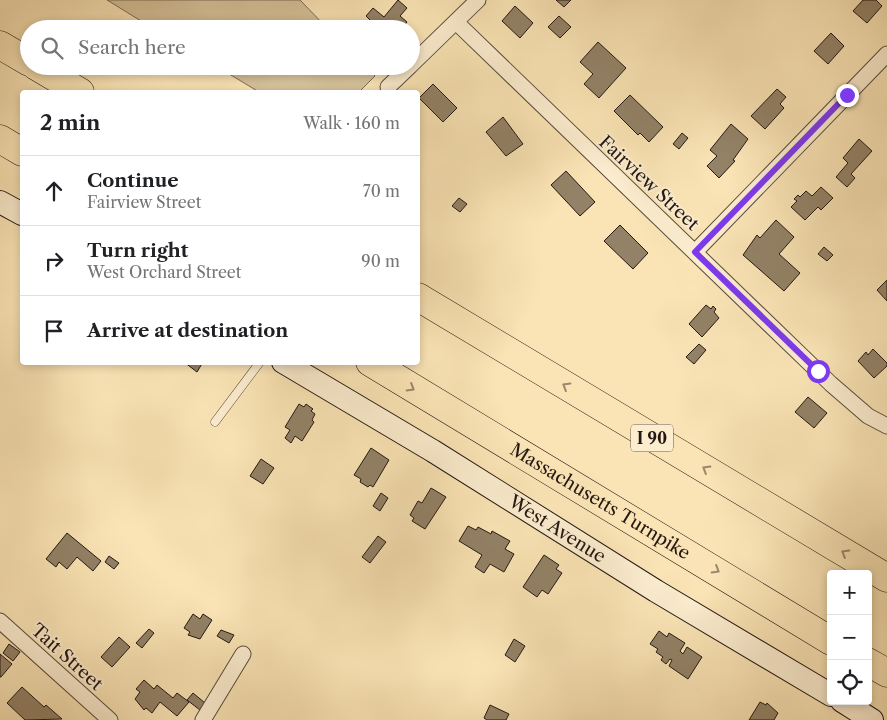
<!DOCTYPE html>
<meta charset="utf-8">
<style>
:root{--surface:#fff;--page:#f2f2f2;--text:#202124;--muted:#757577;--line:#e0e0e0}
body{margin:0;font-family:"Libre Caslon Text",serif;background:var(--page);color:var(--text)}
.controls{position:absolute;right:15px;bottom:15px;display:grid;overflow:hidden;border-radius:5px;box-shadow:0 2px 8px #0003}
.controls button{width:45px;height:45px;display:grid;place-items:center;padding:0;border:0;border-bottom:1px solid var(--line);background:var(--surface);color:var(--text);font:25px sans-serif}
.stop{position:absolute;width:15px;height:15px;margin:-11px;border:4px solid #7c3aed;border-radius:50%;background:#fff}
.stop.end{background:#7c3aed;border-color:#fff;box-shadow:0 1px 5px #0008}
.list{margin:0;padding:0;list-style:none}
h2{display:flex;justify-content:space-between;align-items:center;height:65px;margin:0;padding:0 20px;font-size:21px}
h2 small{font-size:16px;font-weight:400;color:var(--muted)}
.list li{display:grid;grid-template-columns:32px 1fr auto;gap:15px;align-items:center;box-sizing:border-box;height:70px;padding:0 20px;border-top:1px solid var(--line)}
.list b{display:block;font-size:19px;white-space:nowrap}
.list p{margin:0;font-size:16px;white-space:nowrap;color:var(--muted)}
.list em{font-size:16px;font-style:normal;color:var(--muted)}
.icon{flex:none;width:28px;height:28px;fill:none;stroke:currentColor;stroke-width:2;stroke-linecap:round;stroke-linejoin:round}
.map{position:relative;flex:none;width:887px;height:720px;overflow:hidden}
.search{position:absolute;background:var(--surface);box-shadow:0 2px 8px #0003;left:20px;top:20px;width:400px;height:55px;display:flex;align-items:center;gap:12px;box-sizing:border-box;padding:0 18px;border-radius:28px;color:var(--muted);font-size:19px}
.panel{position:absolute;background:var(--surface);box-shadow:0 2px 8px #0003;left:20px;top:90px;width:400px;height:275px;border-radius:5px}
.map>svg:first-child{display:block}
.green{fill:#d5c199;stroke:#7c6c56}
.building{fill:#938267;stroke:#231813}
.lines{fill:none;stroke-linecap:round;stroke-linejoin:round}
.service-casing{stroke:#594b3c;stroke-width:9}
.minor-casing{stroke:#594b3c;stroke-width:17}
.secondary-casing{stroke:#231813;stroke-width:24}
.motorway-casing{stroke:#231813;stroke-width:29}
.service{stroke:#fcedcf;stroke-width:8}
.minor{stroke:#fcedcf;stroke-width:15}
.secondary{stroke:#fcedcf;stroke-width:22}
.motorway{stroke:#fae4b5;stroke-width:28}
.oneway{stroke:#99886c}
.route{stroke:#7c3aed;stroke-width:6}
.labels{text-anchor:middle;stroke-width:4;stroke-linejoin:round;paint-order:stroke}
.shield{fill:#fcedcf;stroke:#64584b;stroke-width:1}
.shield-label{font-size:16px;font-weight:bold;fill:#231813}
.street-label{font-size:18px;fill:#231813;stroke:#fcedcf}
</style>
<div class="map">
<svg width="887" height="720" viewBox="0 0 887 720">
<rect width="100%" height="100%" fill="#fae4b5"/>
<filter id="stains"><feTurbulence type="fractalNoise" baseFrequency=".004" numOctaves="4"/><feColorMatrix values="0 0 0 0 .2 0 0 0 0 .09 0 0 0 0 .02 0 0 0 .5 -.17"/></filter>
<radialGradient id="worn" r=".72"><stop offset=".6" stop-color="#630" stop-opacity="0"/><stop offset="1" stop-color="#630" stop-opacity=".3"/></radialGradient>
<g class="green">
<polygon points="107,0 300,0 328,29 154,29"/>
<polygon points="216,66 365,66 375,76 359,92 259,92"/>
</g>
<g class="building">
<polygon points="398,0 407,8 400,16 407,22 401,29 367,29 372,22 366,16 373,8 384,17"/>
<polygon points="556,0 571,0 564,7"/>
<polygon points="863,0 876,0 882,6 867,23 853,11"/>
<polygon points="515,6 533,23 520,38 502,21"/>
<polygon points="559,16 571,27 560,38 548,27"/>
<polygon points="831,33 844,46 828,64 814,51"/>
<polygon points="598,42 626,68 599,98 584,84 593,74 580,62"/>
<polygon points="433,84 457,108 443,122 419,98"/>
<polygon points="777,89 786,97 780,104 784,108 765,129 751,116"/>
<polygon points="630,95 663,127 649,142 640,133 638,135 614,111"/>
<polygon points="503,117 523,144 506,156 486,132"/>
<polygon points="731,124 748,139 733,160 735,161 719,178 707,166 717,156 710,150"/>
<polygon points="682,133 688,138 679,149 673,144"/>
<polygon points="859,139 872,151 851,174 855,178 847,187 836,177 848,163 843,158"/>
<polygon points="566,171 595,202 580,216 551,185"/>
<polygon points="821,187 833,198 821,210 818,207 805,220 791,207 797,201 794,199 798,195 800,197 806,191 812,196"/>
<polygon points="459,198 467,204 460,212 452,206"/>
<polygon points="776,220 794,237 779,254 800,273 784,291 743,255 757,235 760,238"/>
<polygon points="620,225 648,253 633,269 604,241"/>
<polygon points="824,247 833,255 827,261 818,254"/>
<polygon points="887,280 887,301 877,290"/>
<polygon points="706,305 711,309 713,306 716,309 714,312 719,318 702,337 689,324"/>
<polygon points="699,344 706,350 694,364 686,357"/>
<polygon points="873,349 887,363 887,366 874,378 858,361 866,352 868,355"/>
<polygon points="184,362 203,362 197,372"/>
<polygon points="808,397 827,413 814,428 795,412"/>
<polygon points="299,404 304,407 306,404 313,409 311,411 315,414 312,420 314,422 302,441 295,436 291,443 285,438 290,430 285,427"/>
<polygon points="371,448 389,460 373,487 370,485 368,487 360,482 361,479 354,475"/>
<polygon points="261,459 274,468 263,484 250,476"/>
<polygon points="431,488 446,497 425,529 412,521 414,518 410,515 418,501 422,503"/>
<polygon points="381,493 388,498 380,511 373,506"/>
<polygon points="468,526 476,530 478,527 491,534 492,531 510,541 505,549 514,554 504,572 490,564 484,573 475,567 482,555 459,541"/>
<polygon points="67,533 101,561 93,571 77,557 67,569 59,562 56,567 46,559"/>
<polygon points="378,536 386,542 370,563 362,557"/>
<polygon points="544,555 559,565 556,569 562,573 548,594 542,590 537,597 523,587"/>
<polygon points="109,556 119,563 114,569 105,562"/>
<polygon points="193,614 200,619 203,614 212,620 200,639 188,635 190,632 184,628"/>
<polygon points="149,629 154,633 142,648 136,643"/>
<polygon points="221,630 234,635 229,643 217,636"/>
<polygon points="659,631 667,637 669,633 685,643 680,651 683,654 687,647 702,657 688,679 669,666 672,660 670,659 666,664 661,660 663,657 656,652 658,649 650,644"/>
<polygon points="119,637 130,647 112,667 101,657"/>
<polygon points="514,639 525,646 515,662 505,655"/>
<polygon points="9,644 20,652 13,661 3,653"/>
<polygon points="0,654 12,664 1,677 0,677"/>
<polygon points="144,680 154,689 157,685 173,698 177,693 189,702 177,716 160,702 152,713 146,708 144,710 135,699 140,692 136,689"/>
<polygon points="22,687 44,707 46,705 62,719 25,720 7,703"/>
<polygon points="193,693 205,703 200,710 187,700"/>
<polygon points="760,702 766,705 767,703 778,713 774,720 749,720"/>
<polygon points="490,705 509,714 506,720 487,720 484,718"/>
</g>
<g class="lines">
<defs>
<polyline id="service" points="215,422 260,362"/>
<g id="minor">
<polyline points="456,22 831,384 868,416 887,426"/>
<polyline points="411,65 478,0"/>
<polyline points="388,87 410,66"/>
<polyline points="695,252 887,54"/>
<polyline points="0,621 110,720"/>
<polyline points="203,720 243,654"/>
</g>
<g id="secondary">
<polyline points="0,202 22,214"/>
<path id="s1" d="M283 362 433 451 656 591 831 695"/>
<polyline points="842,701 872,720"/>
</g>
<g id="motorway">
<polyline points="0,45 29,62"/>
<polyline points="36,66 80,92"/>
<polyline points="0,139 22,152"/>
<polyline points="418,297 887,578"/>
<path id="s2" d="M370 362 831 641"/>
<polyline points="868,662 887,673"/>
</g>
</defs>
<use href="#service" class="service-casing"/>
<use href="#minor" class="minor-casing"/>
<use href="#secondary" class="secondary-casing"/>
<use href="#motorway" class="motorway-casing"/>
<use href="#service" class="service"/>
<use href="#minor" class="minor"/>
<use href="#secondary" class="secondary"/>
<use href="#motorway" class="motorway"/>
</g>
<defs><path id="oneway-chevron" d="M-2-3.5L2.5 0L-2 3.5" fill="none" stroke-width="1.6" stroke-linecap="round" stroke-linejoin="round" transform="scale(1.25)"/></defs>
<g class="oneway">
<use href="#oneway-chevron" transform="translate(566 386) rotate(-149)"/>
<use href="#oneway-chevron" transform="translate(411 388) rotate(31)"/>
<use href="#oneway-chevron" transform="translate(706 469) rotate(-149)"/>
<use href="#oneway-chevron" transform="translate(845 553) rotate(-149)"/>
<use href="#oneway-chevron" transform="translate(716 570) rotate(31)"/>
</g>
<g class="lines">
<polyline class="route" points="818,371 695,252 847,95"/>
</g>
<g class="labels">
<rect class="shield" x="631" y="424.5" width="42" height="27" rx="4"/>
<g class="shield-label">
<text x="652" y="444">I 90</text>
</g>
<g class="street-label">
<text transform="translate(649 183) rotate(43)" y="6">Fairview Street</text>
<text dy="6" stroke="none"><textPath href="#s2" startOffset="269">Massachusetts Turnpike</textPath></text>
<text dy="6" stroke="none"><textPath href="#s1" startOffset="321">West Avenue</textPath></text>
<text transform="translate(67 657) rotate(42)" y="6">Tait Street</text>
</g>
</g>
<rect width="100%" height="100%" filter="url(#stains)"/>
<rect width="100%" height="100%" fill="url(#worn)"/>
</svg>
<div class="controls">
<button>+</button>
<button>−</button>
<button><svg class="icon" aria-label="locate" viewBox="0 0 24 24"><circle cx="12" cy="12" r="6"/><path d="M12 2v4M12 18v4M2 12h4M18 12h4"/></svg></button>
</div>
<div class="stop" style="left:818px;top:371px"></div>
<div class="stop end" style="left:847px;top:95px"></div>
<div class="search"><svg class="icon" aria-label="search" viewBox="0 0 24 24"><circle cx="10" cy="10" r="6"/><path d="M15 15l6 6"/></svg>Search here</div>
<section class="panel">
<h2>2 min<small>Walk · 160 m</small></h2>
<ul class="list">
<li><svg class="icon" aria-label="ahead" viewBox="0 0 24 24"><path d="M12 20V5M6 11l6-6 6 6"/></svg><div><b>Continue</b><p>Fairview Street</p></div><em>70 m</em></li>
<li><svg class="icon" aria-label="right" viewBox="0 0 24 24"><path d="M7 20v-9h11M14 6l5 5-5 5"/></svg><div><b>Turn right</b><p>West Orchard Street</p></div><em>90 m</em></li>
<li><svg class="icon" aria-label="arrive" viewBox="0 0 24 24"><path d="M6 21V4h12l-3 4 3 4H6"/></svg><div><b>Arrive at destination</b></div></li>
</ul>
</section>
</div>
